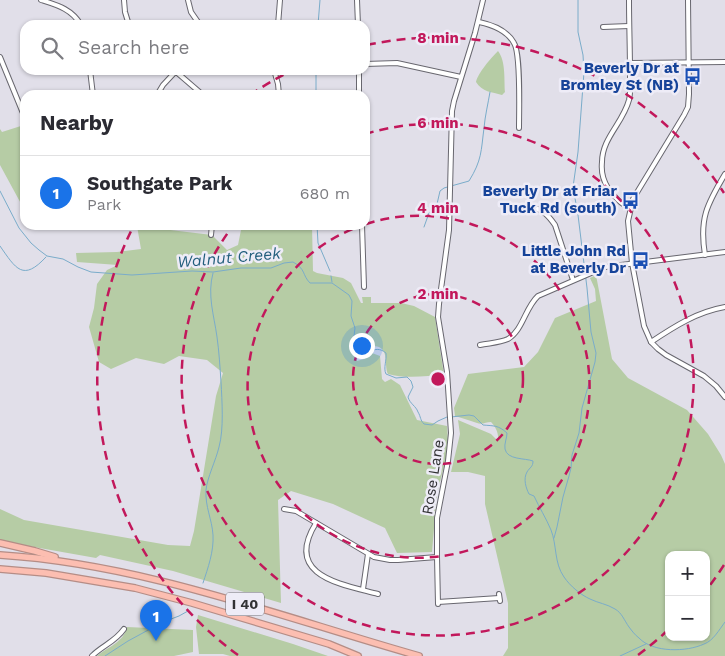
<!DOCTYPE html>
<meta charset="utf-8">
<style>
:root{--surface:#fff;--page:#f2f2f3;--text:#2b2b33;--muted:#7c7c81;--line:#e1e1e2;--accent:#1a73e8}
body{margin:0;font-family:"Work Sans",sans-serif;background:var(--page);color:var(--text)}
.controls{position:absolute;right:15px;bottom:15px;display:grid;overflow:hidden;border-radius:10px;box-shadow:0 1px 4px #0004}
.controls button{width:45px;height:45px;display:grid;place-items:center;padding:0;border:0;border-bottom:1px solid var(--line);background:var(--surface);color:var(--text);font:25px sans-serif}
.you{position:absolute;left:361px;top:345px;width:18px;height:18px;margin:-12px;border:4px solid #fff;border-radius:50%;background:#1a73e8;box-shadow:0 0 0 8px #1a73e833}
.badge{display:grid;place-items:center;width:32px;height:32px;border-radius:50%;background:var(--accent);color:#fff;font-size:16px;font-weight:700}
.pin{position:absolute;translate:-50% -41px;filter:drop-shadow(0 1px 2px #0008)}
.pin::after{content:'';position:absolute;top:26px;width:18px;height:15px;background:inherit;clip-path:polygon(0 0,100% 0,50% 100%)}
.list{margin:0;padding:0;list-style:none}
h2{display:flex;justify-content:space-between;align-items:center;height:65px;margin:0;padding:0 20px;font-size:21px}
h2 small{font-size:16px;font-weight:400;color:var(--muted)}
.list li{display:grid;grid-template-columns:32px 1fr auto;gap:15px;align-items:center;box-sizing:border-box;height:75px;padding:0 20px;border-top:1px solid var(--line)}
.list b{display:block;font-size:19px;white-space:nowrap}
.list p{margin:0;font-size:16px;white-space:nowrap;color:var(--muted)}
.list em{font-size:16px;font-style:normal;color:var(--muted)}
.icon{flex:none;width:28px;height:28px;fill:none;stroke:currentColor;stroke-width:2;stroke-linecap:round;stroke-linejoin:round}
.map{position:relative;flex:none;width:725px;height:656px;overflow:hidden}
.search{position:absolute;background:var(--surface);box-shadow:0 1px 4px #0004;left:20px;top:20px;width:350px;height:55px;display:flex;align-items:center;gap:12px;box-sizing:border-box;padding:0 18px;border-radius:15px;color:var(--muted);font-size:19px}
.panel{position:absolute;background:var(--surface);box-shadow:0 1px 4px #0004;left:20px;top:90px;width:350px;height:140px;border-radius:15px}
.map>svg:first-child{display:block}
.green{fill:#b6cca5;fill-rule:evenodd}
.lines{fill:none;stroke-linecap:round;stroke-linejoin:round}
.stream{stroke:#7aacca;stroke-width:1}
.minor-casing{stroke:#68676f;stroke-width:6}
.highway-casing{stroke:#b58d86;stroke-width:8}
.minor{stroke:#fff;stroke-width:4}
.highway{stroke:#fcbeb1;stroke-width:5.5}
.ring{fill:none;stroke:#c2185b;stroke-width:2.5;stroke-dasharray:9 6}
.labels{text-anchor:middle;stroke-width:5;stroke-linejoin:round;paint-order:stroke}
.shield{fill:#eeecf7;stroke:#6a6a6f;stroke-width:1}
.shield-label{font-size:14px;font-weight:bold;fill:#323235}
.transit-label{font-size:15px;font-weight:bold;fill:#164399;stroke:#eeecf7;text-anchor:end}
.street-label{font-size:15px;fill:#323235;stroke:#eeecf7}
.water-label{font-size:16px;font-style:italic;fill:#225e7c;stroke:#eeecf7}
.centre{fill:#c2185b;stroke:#eeecf7;stroke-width:2.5}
.ring-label{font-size:15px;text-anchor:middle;font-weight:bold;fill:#c2185b;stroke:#eeecf7;stroke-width:5;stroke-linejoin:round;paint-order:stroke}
</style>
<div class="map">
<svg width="725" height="656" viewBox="0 0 725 656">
<rect width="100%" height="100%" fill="#e1dfe9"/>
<g class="green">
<path d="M498 51C506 61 504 80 505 92L502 95C492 92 482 92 476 82 478 73 491 58 498 51Z"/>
<polygon points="24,125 25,126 25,211 0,165 0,129 2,132"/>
<path d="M242 225H312L313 271 317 273 343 278 351 283 361 303H363L362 297H371V303H401L414 306 435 317 444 375C426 376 405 379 388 374 384 366 389 352 379 347 370 343 361 355 353 354L357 361 364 359 372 353 380 356 382 379 385 382 391 379 400 385 417 420 447 426 448 440 446 459 437 493 432 552 397 553 385 528 333 504 291 491 278 500 281 603 173 571 100 555 96 558 0 541V509L24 520 168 545 190 546 194 531 216 396 223 373 207 360 179 356 164 364 136 358 111 369 99 362 89 327 94 308 97 284 107 270 118 265 77 262 76 253 117 252 141 249 137 226 212 235 227 250 238 245Z"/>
<path d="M596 275 612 359 628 378 687 410 708 434 721 455 725 464V656H503L508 648V603L485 504V476L468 472H451L460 434 458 420 491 434 498 441C499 434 496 427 491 422 486 422 482 425 477 423 470 421 463 418 455 416L454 408 468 374 524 367 538 352 555 318 596 301 595 289 590 278ZM669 555H706V637H669Z"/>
<polygon points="198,615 293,644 328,656 230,656 223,654 199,654 196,627"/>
<path d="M127 627 193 630V652L174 656H97C109 646 123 643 127 627Z"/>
</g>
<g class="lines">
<g class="stream">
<polyline points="318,25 320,0"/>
<polyline points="316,95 316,70"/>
<path d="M0 191 19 228 31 243 39 250 47 256 63 259 78 267 91 272 132 275 192 271 213 272 241 268H271L284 263 293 262C306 269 302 275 310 283H332L349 295 352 301 351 316 355 328 352 353 355 357C367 357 374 343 386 353 387 360 383 368 386 374L396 378 407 377 411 381 413 387 408 397C410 404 416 406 418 412 421 417 420 420 424 424L432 425 438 421 447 417"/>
<polyline points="317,225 318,243 330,271"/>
<path d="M424 227 429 213 437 204 440 191 444 188 469 181C482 160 481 151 484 128 485 116 488 104 490 92"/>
<path d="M0 246C16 269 23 282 46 257"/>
<polyline points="331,276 332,282"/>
<path d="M451 417 469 415 474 416 483 425C494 426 498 425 507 433 507 438 504 444 505 449 507 460 525 458 533 461 533 467 530 467 527 472 523 479 526 488 529 494L534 496C539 507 546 518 551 530 557 545 554 563 564 577 570 586 581 595 590 599 598 603 607 604 615 609 622 613 624 620 629 627 632 631 635 635 639 638 653 653 687 652 704 644 713 641 719 630 725 622"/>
<polyline points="554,538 557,527 563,497 569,476 571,468 572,455 579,433 582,408 595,362 596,353 591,332 587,288 578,215 573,187 578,152 584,72 583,55 578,32 578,0"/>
<path d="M203 583C208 568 214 551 213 535 212 519 205 507 206 490 207 478 216 460 219 447 224 429 222 401 221 382 220 367 219 351 217 337 214 315 207 295 213 273"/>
<polyline points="105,656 128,641 163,622 179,616 188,611"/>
<polyline points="620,656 646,644"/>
</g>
<defs>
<g id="minor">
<path d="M41 0C57 5 72 9 81 25"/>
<polyline points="124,0 125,12 129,25"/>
<polyline points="188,0 191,12 200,25"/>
<polyline points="357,0 358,25"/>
<path d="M629 0C629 24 630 49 630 73 630 82 631 91 629 100 623 123 602 138 602 162 601 171 603 180 608 188 613 196 622 205 630 208"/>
<polyline points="688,0 689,94 688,107 684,115 633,199 628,221 632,263 644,326 651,342 658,349 666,355 704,376 716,386 725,397"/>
<path d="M479 22C493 25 507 30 514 43 521 54 519 111 519 128"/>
<polyline points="278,25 280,0"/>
<polyline points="603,27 629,26"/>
<polyline points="0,57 25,118"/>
<polyline points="630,63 725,62"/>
<polyline points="365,64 397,63 461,77"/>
<polyline points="90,70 93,95"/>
<polyline points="174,70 203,95"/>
<polyline points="274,70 278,84 279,95"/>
<polyline points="359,70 359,95"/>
<polyline points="157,95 163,85 177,70"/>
<path d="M532 207C543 210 548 215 555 225L573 280"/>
<polyline points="362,225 364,287"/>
<polyline points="211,235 212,225"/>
<path d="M705 255C699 219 707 204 725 174"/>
<path d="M651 342C675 326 697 312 725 307"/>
<path d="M480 345C489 343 499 343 508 339 523 330 525 308 538 296L605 267 725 252"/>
<polyline points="284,509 296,511 374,557 390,560 398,560 437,557"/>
<path d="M316 523C283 576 341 584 378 594"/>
<polyline points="363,589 368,554"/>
<polyline points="499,594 500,601"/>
<polyline points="438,602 499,598"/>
<polyline points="438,604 437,557 437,518 448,461 451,433 447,372 438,317 439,304 449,230 452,111 454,101 475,33 483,0"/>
<path d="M92 656C103 645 115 642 124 629"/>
</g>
<g id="highway">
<polyline points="0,543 35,551 55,557"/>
<path d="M0 555C144 564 281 617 419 656"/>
<polyline points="0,569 46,573 135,588 192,603 329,644 358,656"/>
</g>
</defs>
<use href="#minor" class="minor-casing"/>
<use href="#highway" class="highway-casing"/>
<use href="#minor" class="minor"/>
<use href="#highway" class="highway"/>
</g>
<g class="ring">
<circle cx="438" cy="379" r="85"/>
<path d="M366 224A171 171 0 1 1 363 225"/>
<path d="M365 134A256 256 0 1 1 232 227"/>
<path d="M724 565A341 341 0 0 1 707 589M668 630A341 341 0 0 1 638 655M238 655A341 341 0 0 1 133 227M250 95A341 341 0 0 1 291 71M367 45A341 341 0 0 1 724 193"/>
</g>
<defs>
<symbol id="bus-bare" viewBox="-9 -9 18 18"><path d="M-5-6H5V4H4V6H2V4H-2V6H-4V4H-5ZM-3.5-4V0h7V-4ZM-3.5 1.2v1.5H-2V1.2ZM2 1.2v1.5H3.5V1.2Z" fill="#1a4fb4" stroke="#eeecf7" stroke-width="2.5" paint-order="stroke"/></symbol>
</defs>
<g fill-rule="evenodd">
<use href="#bus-bare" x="680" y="64" width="25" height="25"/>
<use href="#bus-bare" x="618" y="188" width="25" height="25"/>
<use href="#bus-bare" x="628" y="248" width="25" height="25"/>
</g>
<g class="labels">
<rect class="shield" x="226" y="592.5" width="38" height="23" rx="4"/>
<g class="shield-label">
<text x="245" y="609">I 40</text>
</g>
<g class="transit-label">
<text x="679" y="73">Beverly Dr at<tspan x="679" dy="17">Bromley St (NB)</tspan></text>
<text x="617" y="196">Beverly Dr at Friar<tspan x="617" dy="17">Tuck Rd (south)</tspan></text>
<text x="626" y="256">Little John Rd<tspan x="626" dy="17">at Beverly Dr</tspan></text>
</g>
<g class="street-label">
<text transform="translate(433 477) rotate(-81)" y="5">Rose Lane</text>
</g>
<g class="water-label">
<text transform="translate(229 257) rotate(-5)" y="6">Walnut Creek</text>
</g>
</g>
<circle cx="438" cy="379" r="8" class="centre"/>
<g class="ring-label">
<text x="438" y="43">8 min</text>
<text x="438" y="128">6 min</text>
<text x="438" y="213">4 min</text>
<text x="438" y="299">2 min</text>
</g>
</svg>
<div class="controls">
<button>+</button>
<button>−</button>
</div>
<div class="you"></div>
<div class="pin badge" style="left:156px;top:641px">1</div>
<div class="search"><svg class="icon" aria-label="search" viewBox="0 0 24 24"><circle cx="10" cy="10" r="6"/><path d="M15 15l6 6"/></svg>Search here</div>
<section class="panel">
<h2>Nearby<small></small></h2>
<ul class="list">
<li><span class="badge">1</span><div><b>Southgate Park</b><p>Park</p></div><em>680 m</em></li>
</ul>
</section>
</div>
